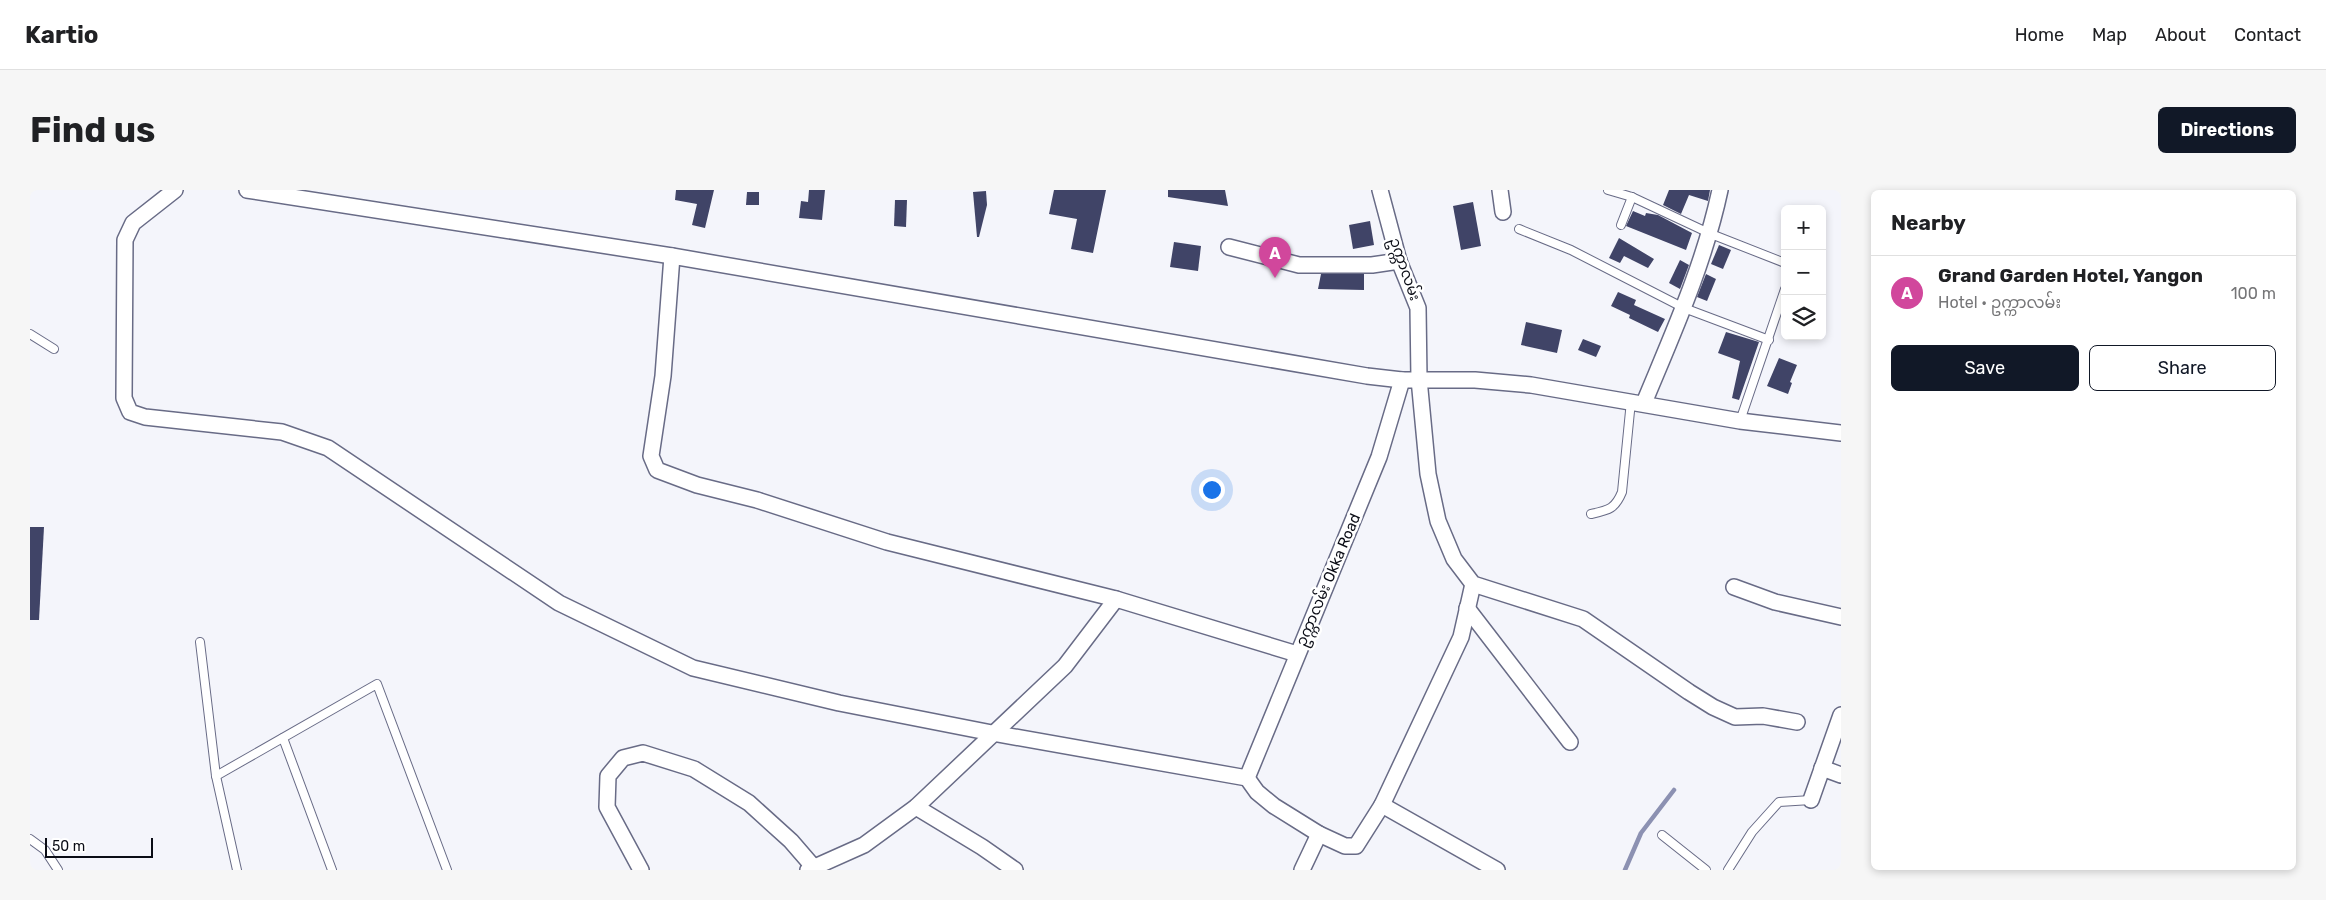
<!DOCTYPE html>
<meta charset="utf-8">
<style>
:root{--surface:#fff;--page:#f6f6f6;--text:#202124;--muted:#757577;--line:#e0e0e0;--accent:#111827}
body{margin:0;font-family:Rubik,"Noto Sans Myanmar",sans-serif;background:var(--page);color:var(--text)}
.controls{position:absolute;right:15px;top:15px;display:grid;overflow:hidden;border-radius:8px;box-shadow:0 2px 8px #0003}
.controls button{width:45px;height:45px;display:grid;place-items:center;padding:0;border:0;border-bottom:1px solid var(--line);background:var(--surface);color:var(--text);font:25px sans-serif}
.scale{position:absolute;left:15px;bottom:12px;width:108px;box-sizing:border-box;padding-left:5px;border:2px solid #0a0c15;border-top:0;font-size:14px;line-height:18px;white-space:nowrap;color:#0a0c15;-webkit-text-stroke:4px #fff;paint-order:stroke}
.you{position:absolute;left:1181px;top:299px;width:18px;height:18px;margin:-12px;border:4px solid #fff;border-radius:50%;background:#1a73e8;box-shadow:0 0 0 8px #1a73e833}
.badge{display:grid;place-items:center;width:32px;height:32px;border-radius:50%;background:var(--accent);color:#fff;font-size:16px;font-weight:700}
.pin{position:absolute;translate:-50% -41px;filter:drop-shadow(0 1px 2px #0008)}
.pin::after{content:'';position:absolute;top:26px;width:18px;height:15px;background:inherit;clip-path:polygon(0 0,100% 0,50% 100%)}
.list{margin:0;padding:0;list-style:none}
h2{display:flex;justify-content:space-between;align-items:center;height:65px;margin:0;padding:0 20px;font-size:21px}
h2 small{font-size:16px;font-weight:400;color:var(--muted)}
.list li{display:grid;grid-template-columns:32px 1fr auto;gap:15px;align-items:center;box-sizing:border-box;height:75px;padding:0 20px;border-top:1px solid var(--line)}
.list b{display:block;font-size:19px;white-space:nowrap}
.list p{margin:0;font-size:16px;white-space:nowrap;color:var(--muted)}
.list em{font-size:16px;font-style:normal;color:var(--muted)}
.actions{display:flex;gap:10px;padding:15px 20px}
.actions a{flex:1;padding:11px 0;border:1px solid var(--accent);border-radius:8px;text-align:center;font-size:18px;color:var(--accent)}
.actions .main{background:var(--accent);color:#fff}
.icon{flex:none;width:28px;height:28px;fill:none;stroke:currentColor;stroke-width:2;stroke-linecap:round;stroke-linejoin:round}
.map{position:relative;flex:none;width:1811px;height:680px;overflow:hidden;border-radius:8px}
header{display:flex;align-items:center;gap:30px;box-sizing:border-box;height:70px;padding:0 25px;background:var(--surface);border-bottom:1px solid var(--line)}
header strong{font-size:24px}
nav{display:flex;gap:28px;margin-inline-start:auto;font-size:18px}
.intro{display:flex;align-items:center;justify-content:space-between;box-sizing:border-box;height:120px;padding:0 30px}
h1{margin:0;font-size:35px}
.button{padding:12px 22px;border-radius:8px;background:var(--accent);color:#fff;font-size:18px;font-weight:700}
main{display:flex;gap:30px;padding:0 30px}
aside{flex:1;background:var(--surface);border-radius:8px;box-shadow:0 2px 8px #0003}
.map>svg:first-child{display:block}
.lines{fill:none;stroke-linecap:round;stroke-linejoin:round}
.stream{stroke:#8c91b2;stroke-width:4.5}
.building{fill:#404467}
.lane-casing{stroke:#686b86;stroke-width:10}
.street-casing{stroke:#686b86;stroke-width:18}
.lane{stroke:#fff;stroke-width:8}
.street{stroke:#fff;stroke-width:15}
.labels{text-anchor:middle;stroke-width:5;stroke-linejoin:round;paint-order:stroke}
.street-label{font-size:15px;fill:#0a0c15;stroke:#fff}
</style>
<header>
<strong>Kartio</strong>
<nav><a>Home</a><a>Map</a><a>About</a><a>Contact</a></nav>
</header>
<div class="intro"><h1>Find us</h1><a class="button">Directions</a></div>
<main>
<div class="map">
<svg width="1811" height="680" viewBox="0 0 1811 680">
<rect width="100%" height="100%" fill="#f4f5fb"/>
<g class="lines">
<polyline class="stream" points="1595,680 1611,643 1644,600"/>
</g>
<g class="building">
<polygon points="646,0 684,0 675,38 662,35 667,14 645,10"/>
<polygon points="779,0 795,0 792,30 769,28 771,11 778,12"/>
<polygon points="1024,0 1076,0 1063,63 1041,59 1047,29 1019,24"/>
<polygon points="1138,0 1195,0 1198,16 1138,7"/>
<polygon points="1639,0 1680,0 1678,11 1659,5 1651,24 1633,15"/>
<polygon points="956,1 957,15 949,47 947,47 943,2"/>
<polygon points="717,2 729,2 729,15 716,15"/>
<polygon points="865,10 877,10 876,37 864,36"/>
<polygon points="1443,12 1451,56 1431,60 1423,16"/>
<polygon points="1603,21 1615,26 1616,23 1628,25 1662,43 1656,60 1596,36"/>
<polygon points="1340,31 1344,55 1323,59 1319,35"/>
<polygon points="1589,48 1624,69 1618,78 1594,66 1590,73 1579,68"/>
<polygon points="1144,52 1171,56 1168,81 1140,77"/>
<polygon points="1689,55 1701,60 1693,79 1681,74"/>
<polygon points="1650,70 1659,75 1650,99 1639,93"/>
<polygon points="1291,84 1334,84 1334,100 1288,99"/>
<polygon points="1676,84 1686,89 1677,111 1667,107"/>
<polygon points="1588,102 1606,110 1604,115 1635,129 1628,142 1599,128 1600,125 1581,116"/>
<polygon points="1496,132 1532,140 1527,163 1491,155"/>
<polygon points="1696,142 1729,152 1709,210 1702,208 1710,171 1688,163"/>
<polygon points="1553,149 1571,156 1566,167 1548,160"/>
<polygon points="1749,168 1767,175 1760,192 1762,193 1758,204 1737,196"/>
<polygon points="0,337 14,337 9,430 0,430"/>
</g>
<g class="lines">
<defs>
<g id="lane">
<polyline points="1578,0 1602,7 1681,44 1755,73"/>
<polyline points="1591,35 1602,7"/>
<polyline points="1489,39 1541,60 1654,118 1739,150"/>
<polyline points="0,144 24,159"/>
<polyline points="1710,231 1755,99"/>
<path d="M1561 324C1579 320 1585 319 1592 302L1601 211"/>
<polyline points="170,452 186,586 207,680"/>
<polyline points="253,548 302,680"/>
<polyline points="186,586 347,494 417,680"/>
<polyline points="1632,645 1676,680"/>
<polyline points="0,649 15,660 28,680"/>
<polyline points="1698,680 1722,642 1749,612 1781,610"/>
</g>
<g id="street">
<polyline points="145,0 103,33 95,50 94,208 100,222 115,227 252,242 298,258 529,413 663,478 809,513 962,543 1217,588 1227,602 1244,616 1289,644 1315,656 1326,656 1352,615 1431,447 1443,394"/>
<polyline points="217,0 642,66 1337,186 1372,190 1445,190 1501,195 1710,231 1811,243"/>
<polyline points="1350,0 1369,71 1388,118 1389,189 1398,284 1408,331 1424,369 1443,394 1553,429 1659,502 1683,517 1705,527 1733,526 1767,532"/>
<polyline points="1470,0 1473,22"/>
<polyline points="1199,57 1269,75 1342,75 1369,71"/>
<polyline points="642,66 633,186 621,266 627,280 667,295 727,310 857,352 1086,409 1267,464"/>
<path d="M1614 213C1643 143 1674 75 1690 0"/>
<polyline points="1704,397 1745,412 1811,427"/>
<polyline points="1437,418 1540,552"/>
<polyline points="1792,578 1811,585"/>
<polyline points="1217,588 1349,267 1372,190"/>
<polyline points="1781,610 1811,525"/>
<polyline points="1352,615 1467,680"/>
<polyline points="886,617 952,657 985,680"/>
<polyline points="611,680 577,617 578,586 593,568 613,563 664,579 719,613 761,651 786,680"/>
<polyline points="778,680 834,655 886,617 1035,476 1086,409"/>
<polyline points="1272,680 1289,644"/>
</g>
</defs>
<use href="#lane" class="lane-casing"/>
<use href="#street" class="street-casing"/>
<use href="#lane" class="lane"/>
<use href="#street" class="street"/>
</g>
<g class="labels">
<g class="street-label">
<text transform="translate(1375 79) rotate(71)" y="5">ဥက္ကာလမ်း</text>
<text transform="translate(1298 390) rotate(-67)" y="5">ဥက္ကာလမ်း Okka Road</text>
</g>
</g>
</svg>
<div class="controls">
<button>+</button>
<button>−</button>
<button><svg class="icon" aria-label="layers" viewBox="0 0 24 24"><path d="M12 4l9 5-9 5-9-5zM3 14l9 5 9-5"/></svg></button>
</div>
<div class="scale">50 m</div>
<div class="you"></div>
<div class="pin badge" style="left:1245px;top:88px;background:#d1479c">A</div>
</div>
<aside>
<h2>Nearby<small></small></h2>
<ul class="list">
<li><span class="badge" style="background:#d1479c">A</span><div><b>Grand Garden Hotel, Yangon</b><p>Hotel · ဥက္ကာလမ်း</p></div><em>100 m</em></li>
</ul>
<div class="actions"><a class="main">Save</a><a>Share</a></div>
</aside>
</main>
